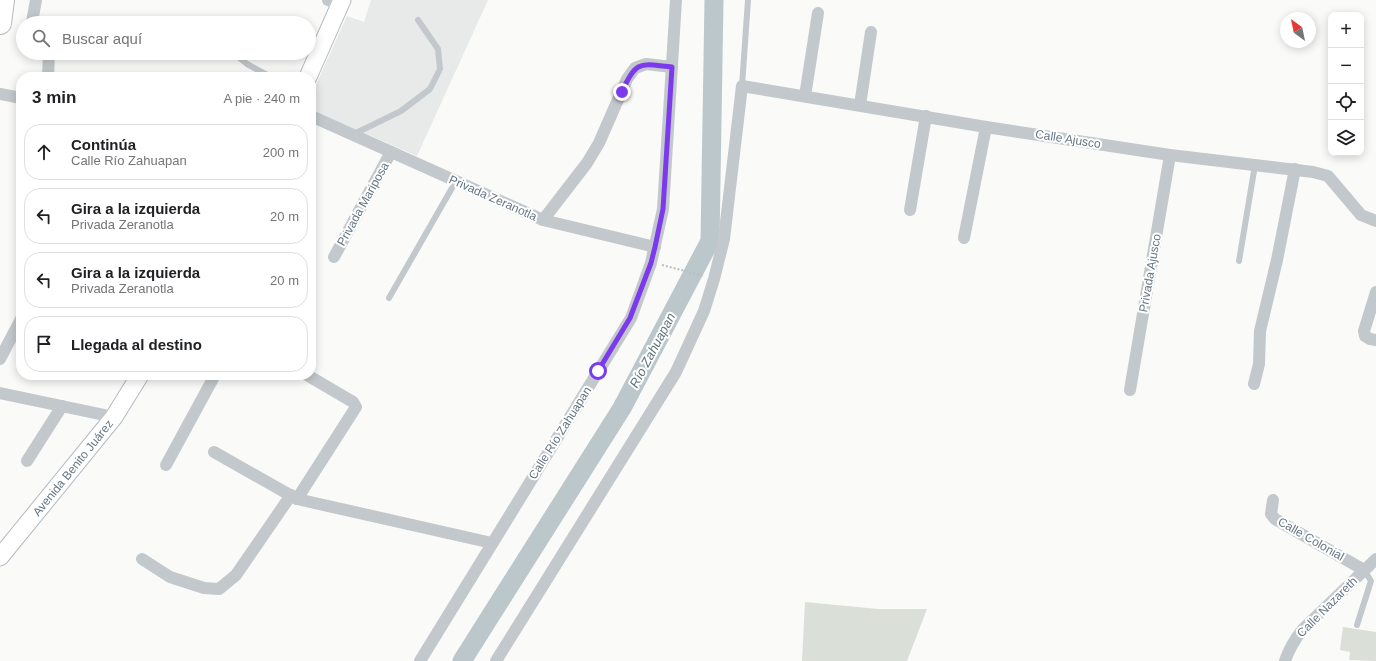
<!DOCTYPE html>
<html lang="es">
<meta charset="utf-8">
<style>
:root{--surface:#fff;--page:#f6f6f6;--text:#202124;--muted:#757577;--line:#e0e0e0}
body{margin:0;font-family:Helvetica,sans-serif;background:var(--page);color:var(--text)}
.controls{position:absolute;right:12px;top:12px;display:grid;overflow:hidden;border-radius:8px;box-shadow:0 2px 10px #0003}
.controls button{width:36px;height:36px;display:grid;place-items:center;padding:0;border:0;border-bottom:1px solid var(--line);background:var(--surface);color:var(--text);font:20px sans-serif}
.compass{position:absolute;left:1280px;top:12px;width:36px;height:36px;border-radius:50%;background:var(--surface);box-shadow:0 2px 10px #0003;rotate:327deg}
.stop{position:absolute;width:12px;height:12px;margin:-9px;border:3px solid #7c3aed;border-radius:50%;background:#fff}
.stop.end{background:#7c3aed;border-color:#fff;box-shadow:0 1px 4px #0008}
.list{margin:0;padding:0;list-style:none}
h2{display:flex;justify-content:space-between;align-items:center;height:52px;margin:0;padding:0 16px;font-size:17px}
h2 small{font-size:13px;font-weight:400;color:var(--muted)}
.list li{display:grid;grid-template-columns:26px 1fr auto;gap:12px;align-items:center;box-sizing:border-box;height:56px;margin:0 8px 8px;padding:0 8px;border:1px solid var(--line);border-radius:16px}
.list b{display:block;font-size:15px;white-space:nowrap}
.list p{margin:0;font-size:13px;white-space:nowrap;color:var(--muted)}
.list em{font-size:13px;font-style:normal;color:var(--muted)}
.icon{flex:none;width:22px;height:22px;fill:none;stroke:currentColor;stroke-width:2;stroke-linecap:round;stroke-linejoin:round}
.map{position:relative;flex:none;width:1376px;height:661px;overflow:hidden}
.search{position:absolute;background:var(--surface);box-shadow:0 2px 10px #0003;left:16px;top:16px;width:300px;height:44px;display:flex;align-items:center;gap:10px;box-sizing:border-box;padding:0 14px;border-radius:22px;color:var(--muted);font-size:15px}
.panel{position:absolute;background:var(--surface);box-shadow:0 2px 10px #0003;left:16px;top:72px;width:300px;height:308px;border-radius:16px}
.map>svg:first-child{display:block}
.built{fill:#e8e9e9}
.green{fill:#dadfd7}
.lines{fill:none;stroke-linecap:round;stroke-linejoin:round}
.river{stroke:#bbc7cb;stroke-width:19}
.secondary-casing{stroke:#b3babf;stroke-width:19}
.motorway-casing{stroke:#b4b9bd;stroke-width:24}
.path{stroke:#bbbfc2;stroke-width:2;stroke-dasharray:2 2;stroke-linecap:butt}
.service{stroke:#c3c8cc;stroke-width:6}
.minor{stroke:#c3c8cc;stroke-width:12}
.secondary{stroke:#fff;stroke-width:17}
.motorway{stroke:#fff;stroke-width:22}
.route{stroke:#7c3aed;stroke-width:5}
.labels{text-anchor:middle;stroke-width:4;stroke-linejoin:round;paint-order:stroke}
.street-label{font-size:12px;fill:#657683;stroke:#fff}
.water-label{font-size:13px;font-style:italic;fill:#60757c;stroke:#fff}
</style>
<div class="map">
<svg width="1376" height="661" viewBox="0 0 1376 661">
<rect width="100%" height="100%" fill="#fafaf8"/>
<polygon class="built" points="371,0 488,0 417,156 311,110 311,96 347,16 364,22"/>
<g class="green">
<polygon points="805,602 878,609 927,609 907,661 802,661"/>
<polygon points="1343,627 1376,632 1376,661 1349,660 1350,652 1340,650"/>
</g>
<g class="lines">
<polyline class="river" points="462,661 622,408 710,241 714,0"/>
<defs>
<g id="secondary">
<polyline points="308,77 342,0"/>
<polyline points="0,557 114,417 140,375"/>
</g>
<polyline id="motorway" points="0,23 3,0"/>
</defs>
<use href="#secondary" class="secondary-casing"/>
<use href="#motorway" class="motorway-casing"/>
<polyline class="path" points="662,265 704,276"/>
<g class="service">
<polyline points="228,53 236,55 247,64 271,77"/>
<polyline points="742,86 748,0"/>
<polyline points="354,134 401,111 430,89 440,69 438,49 418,20"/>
<polyline points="1239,261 1255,165"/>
<polyline points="389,298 456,181"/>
<polyline points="1357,625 1371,581 1364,570"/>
</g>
<g class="minor">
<polyline points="328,0 341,5"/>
<polyline points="33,23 32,22 36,0"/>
<polyline points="48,77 49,53"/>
<polyline points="0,94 21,98"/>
<polyline points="805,96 818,13"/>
<polyline points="860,105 871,32"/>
<polyline points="311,116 543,220 655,247"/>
<polyline points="910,210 926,116"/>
<polyline points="543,220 587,163 599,143 627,79 635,68 646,64 672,67"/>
<polyline points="964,238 986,127"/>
<polyline points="334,257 391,152"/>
<polyline points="1376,292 1364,331 1365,336 1370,339 1376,340"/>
<polyline points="0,359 21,319"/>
<polyline points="1254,384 1259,364 1260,331 1277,260 1295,169"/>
<polyline points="1130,390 1170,155"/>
<polyline points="0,393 114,417"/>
<polyline points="214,452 297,499 492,543"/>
<polyline points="27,461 62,406"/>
<polyline points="166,465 215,375"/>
<polyline points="297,499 356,407 353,402 307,375"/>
<polyline points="1273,500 1271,514 1275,519 1364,570"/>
<polyline points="142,559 170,577 204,588 219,589 236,575 291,495"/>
<polyline points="420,661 631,318 651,263 663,209 676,0"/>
<polyline points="496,661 676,372 704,311 714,279 724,239 742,86 986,127 1170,155 1313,172 1328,176 1361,215 1376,221"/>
<path d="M1285 661C1289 649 1295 639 1303 629L1376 559"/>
</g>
<use href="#secondary" class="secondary"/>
<use href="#motorway" class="motorway"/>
</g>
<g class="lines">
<path class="route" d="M598 371 630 318 651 263 655 247 663 209 672 67C641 64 636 59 622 92"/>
</g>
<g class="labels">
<g class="street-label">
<text transform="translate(1068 139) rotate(9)" y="4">Calle Ajusco</text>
<text transform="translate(493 198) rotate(24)" y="4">Privada Zeranotla</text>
<text transform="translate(363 204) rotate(-61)" y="4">Privada Mariposa</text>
<text transform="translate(1150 273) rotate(-80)" y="4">Privada Ajusco</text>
<text transform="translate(560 433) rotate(-58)" y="4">Calle Río Zahuapan</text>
<text transform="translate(73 468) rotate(-51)" y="4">Avenida Benito Juárez</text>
<text transform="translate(1311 539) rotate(30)" y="4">Calle Colonial</text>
<text transform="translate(1327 607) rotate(-45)" y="4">Calle Nazareth</text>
</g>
<g class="water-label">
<text transform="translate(652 350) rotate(-62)" y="5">Río Zahuapan</text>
</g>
</g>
</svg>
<div class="controls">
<button>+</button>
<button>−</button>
<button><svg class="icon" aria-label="locate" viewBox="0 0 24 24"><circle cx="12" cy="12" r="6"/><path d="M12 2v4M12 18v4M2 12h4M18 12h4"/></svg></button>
<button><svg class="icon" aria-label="layers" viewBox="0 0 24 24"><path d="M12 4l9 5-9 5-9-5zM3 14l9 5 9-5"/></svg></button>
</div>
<svg class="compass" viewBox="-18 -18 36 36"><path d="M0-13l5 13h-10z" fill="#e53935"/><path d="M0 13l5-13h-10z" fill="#757577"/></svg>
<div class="stop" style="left:598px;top:371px"></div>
<div class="stop end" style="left:622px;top:92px"></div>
<div class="search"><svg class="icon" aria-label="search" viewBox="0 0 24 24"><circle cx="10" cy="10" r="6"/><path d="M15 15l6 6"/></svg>Buscar aquí</div>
<section class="panel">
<h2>3 min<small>A pie · 240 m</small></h2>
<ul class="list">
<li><svg class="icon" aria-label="ahead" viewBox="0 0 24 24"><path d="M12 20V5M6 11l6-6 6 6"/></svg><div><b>Continúa</b><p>Calle Río Zahuapan</p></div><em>200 m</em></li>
<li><svg class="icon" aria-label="left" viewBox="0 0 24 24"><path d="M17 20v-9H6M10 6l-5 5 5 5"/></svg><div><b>Gira a la izquierda</b><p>Privada Zeranotla</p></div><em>20 m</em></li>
<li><svg class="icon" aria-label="left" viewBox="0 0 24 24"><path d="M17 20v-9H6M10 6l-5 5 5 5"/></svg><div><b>Gira a la izquierda</b><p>Privada Zeranotla</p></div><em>20 m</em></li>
<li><svg class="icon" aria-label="arrive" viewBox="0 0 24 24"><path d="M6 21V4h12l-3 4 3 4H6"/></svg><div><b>Llegada al destino</b></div></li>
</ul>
</section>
</div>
